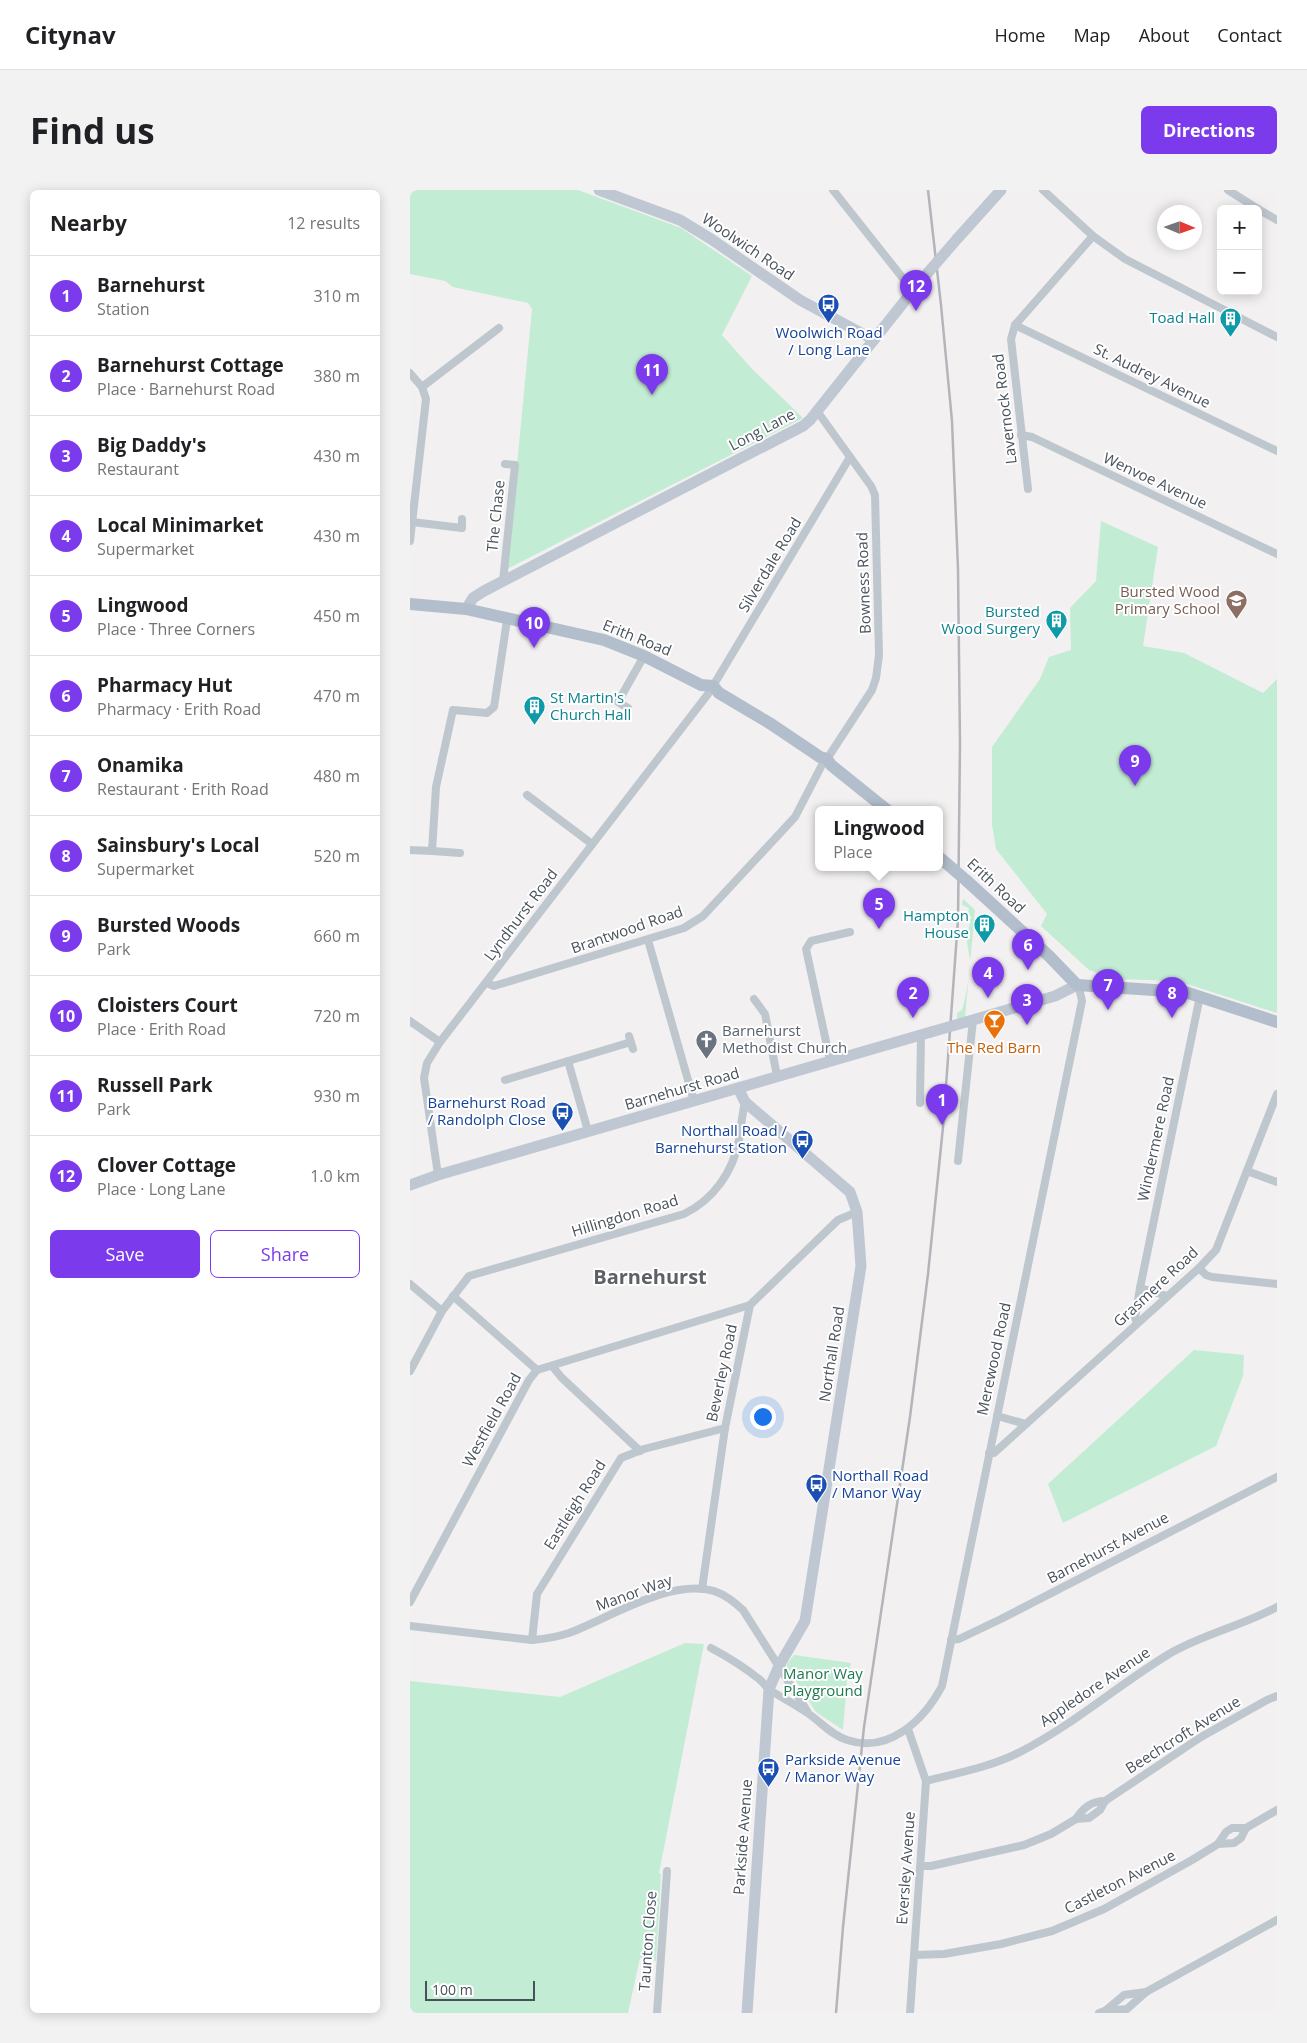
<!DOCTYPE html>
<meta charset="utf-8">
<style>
:root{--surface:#fff;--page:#f2f2f2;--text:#202124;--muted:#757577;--line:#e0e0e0;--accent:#7c3aed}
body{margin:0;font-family:"Open Sans",sans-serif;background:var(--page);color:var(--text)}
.controls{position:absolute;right:15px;top:15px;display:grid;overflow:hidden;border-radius:8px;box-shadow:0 2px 12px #0003}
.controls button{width:45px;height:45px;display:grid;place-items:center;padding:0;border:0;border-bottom:1px solid var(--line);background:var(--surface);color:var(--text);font:25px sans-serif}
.compass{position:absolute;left:747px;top:15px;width:45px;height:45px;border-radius:50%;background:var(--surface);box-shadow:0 2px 12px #0003;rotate:92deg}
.scale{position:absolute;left:15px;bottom:12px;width:110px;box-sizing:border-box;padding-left:5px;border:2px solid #49525c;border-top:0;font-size:14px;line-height:18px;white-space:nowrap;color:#49525c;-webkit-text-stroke:4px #fff;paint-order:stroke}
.you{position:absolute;left:352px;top:1226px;width:18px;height:18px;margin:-12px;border:4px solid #fff;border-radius:50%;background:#1a73e8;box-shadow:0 0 0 8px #1a73e833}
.badge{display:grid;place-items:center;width:32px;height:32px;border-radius:50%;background:var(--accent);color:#fff;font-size:16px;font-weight:700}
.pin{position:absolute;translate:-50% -41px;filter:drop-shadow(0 1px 2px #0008)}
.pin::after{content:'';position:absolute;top:26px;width:18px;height:15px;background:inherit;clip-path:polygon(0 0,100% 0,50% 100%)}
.popup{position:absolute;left:405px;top:616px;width:128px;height:65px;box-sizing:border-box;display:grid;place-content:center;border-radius:8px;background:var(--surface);filter:drop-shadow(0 1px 4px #0005);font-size:16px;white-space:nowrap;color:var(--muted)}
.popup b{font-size:19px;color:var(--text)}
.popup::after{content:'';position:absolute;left:50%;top:100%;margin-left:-10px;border:10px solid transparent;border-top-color:var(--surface)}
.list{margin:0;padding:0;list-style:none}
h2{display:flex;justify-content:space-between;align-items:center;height:65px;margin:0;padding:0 20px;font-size:21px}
h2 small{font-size:16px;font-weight:400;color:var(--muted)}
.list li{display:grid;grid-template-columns:32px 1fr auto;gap:15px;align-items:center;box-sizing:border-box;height:80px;padding:0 20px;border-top:1px solid var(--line)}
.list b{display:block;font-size:19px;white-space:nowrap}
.list p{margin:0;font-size:16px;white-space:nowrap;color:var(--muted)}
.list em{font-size:16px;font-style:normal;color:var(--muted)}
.actions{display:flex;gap:10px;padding:15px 20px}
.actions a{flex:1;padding:11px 0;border:1px solid var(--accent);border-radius:8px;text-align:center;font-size:18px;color:var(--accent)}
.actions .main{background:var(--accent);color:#fff}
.map{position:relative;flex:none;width:867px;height:1823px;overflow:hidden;border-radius:8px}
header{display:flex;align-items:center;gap:30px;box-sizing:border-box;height:70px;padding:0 25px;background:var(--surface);border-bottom:1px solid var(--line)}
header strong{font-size:24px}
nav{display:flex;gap:28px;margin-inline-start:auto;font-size:18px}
.intro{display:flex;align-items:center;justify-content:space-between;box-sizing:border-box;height:120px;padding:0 30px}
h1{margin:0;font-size:35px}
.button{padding:12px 22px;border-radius:8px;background:var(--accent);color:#fff;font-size:18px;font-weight:700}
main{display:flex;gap:30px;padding:0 30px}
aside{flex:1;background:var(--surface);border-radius:8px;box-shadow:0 2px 12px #0003}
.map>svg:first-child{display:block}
.green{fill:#c3ecd4}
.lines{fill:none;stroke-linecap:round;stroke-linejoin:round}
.street{stroke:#bfc7ce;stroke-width:8}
.secondary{stroke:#bfc7d2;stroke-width:11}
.primary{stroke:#b2becc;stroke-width:12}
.rail{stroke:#b3b5ba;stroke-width:2.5}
.secondary-bridge{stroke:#bfc7d2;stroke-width:11}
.primary-bridge{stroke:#b2becc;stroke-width:12}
.labels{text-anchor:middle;stroke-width:4;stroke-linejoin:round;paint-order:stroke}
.street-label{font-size:15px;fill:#49525c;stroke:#fff}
.culture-label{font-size:15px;fill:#0d838f;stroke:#fff;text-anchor:end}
.transit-label{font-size:15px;fill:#164399;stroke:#fff;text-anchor:end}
.education-label{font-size:15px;fill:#785e54;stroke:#fff;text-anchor:end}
.worship-label{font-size:15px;fill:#5b616d;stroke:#fff;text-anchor:start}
.food-label{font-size:15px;fill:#c56008;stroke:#fff}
.park-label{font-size:15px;fill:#1f7850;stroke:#fff}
.district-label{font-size:20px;font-weight:bold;fill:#5d6064;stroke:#fff}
</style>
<header>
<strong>Citynav</strong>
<nav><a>Home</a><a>Map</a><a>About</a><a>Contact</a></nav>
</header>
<div class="intro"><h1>Find us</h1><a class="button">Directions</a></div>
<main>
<aside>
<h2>Nearby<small>12 results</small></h2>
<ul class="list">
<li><span class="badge">1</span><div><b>Barnehurst</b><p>Station</p></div><em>310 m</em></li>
<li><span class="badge">2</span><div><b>Barnehurst Cottage</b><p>Place · Barnehurst Road</p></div><em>380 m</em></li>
<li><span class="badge">3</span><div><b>Big Daddy's</b><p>Restaurant</p></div><em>430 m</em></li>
<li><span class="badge">4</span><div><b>Local Minimarket</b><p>Supermarket</p></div><em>430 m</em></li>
<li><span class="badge">5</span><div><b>Lingwood</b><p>Place · Three Corners</p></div><em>450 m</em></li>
<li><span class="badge">6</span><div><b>Pharmacy Hut</b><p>Pharmacy · Erith Road</p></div><em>470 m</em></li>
<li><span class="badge">7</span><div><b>Onamika</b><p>Restaurant · Erith Road</p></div><em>480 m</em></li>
<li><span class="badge">8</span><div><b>Sainsbury's Local</b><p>Supermarket</p></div><em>520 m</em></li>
<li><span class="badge">9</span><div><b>Bursted Woods</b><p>Park</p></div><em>660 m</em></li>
<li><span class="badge">10</span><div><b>Cloisters Court</b><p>Place · Erith Road</p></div><em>720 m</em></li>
<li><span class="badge">11</span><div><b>Russell Park</b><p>Park</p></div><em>930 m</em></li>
<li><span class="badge">12</span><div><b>Clover Cottage</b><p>Place · Long Lane</p></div><em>1.0 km</em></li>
</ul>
<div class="actions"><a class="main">Save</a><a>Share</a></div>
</aside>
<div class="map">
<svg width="867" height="1823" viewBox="0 0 867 1823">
<rect width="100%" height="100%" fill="#f2f0f0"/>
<g class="green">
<polygon points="0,0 168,0 271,38 342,86 312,145 342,179 393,228 97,379 122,119 118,113 43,97 35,91 0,84"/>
<polygon points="691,331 748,357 733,456 774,463 853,503 867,489 867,823 768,791 705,789 679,780 631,736 637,724 586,659 582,635 582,557 630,489 639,467 661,460 660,418 686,391"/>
<path d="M553 709 565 720 555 827 547 829V823L552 820C555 813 561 778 560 769 558 758 554 745 561 732L559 729 562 728 558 724 559 718 552 715Z"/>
<polygon points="784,1160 834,1165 833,1186 806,1256 653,1333 638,1294"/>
<polygon points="275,1453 294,1454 249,1683 251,1684 246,1771 230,1768 218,1823 0,1823 0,1491 150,1507"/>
<polygon points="384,1465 441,1473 437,1490 433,1540 406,1522 377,1477 377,1474"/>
</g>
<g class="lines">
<g class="street">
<polyline points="423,0 503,101"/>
<polyline points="633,0 683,46 715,69 867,147"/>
<polyline points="818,0 848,19"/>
<polyline points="848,19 867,30"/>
<polyline points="605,135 867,261"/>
<polyline points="0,183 12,197 16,209 0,351"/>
<polyline points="12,197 89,138"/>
<polyline points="407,221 461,296 465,305 469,465 466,488 462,500 417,569"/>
<polyline points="611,245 622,247 867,364"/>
<polyline points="618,299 601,149 605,135 683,46"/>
<polyline points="2,332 52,338 52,329"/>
<polyline points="93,391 105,275 95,274"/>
<polyline points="303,496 440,267"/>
<polyline points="218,518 208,512 234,466"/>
<polyline points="117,605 182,654"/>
<polyline points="0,660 22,661 26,597 43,520 77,523 84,517 97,430"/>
<polyline points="22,661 50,663"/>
<polyline points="238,750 284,911"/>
<polyline points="77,793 84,796 274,738 293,726 385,627 413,573"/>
<polyline points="344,809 355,824 367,886"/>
<polyline points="0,831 30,852"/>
<polyline points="219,846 223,859"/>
<polyline points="420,870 396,759 401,751 440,742"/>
<polyline points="158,871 178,941"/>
<polyline points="95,890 221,852"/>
<polyline points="510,913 511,844"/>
<polyline points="548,971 563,830"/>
<polyline points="837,981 867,992"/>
<polyline points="28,985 14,888 17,873 30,852 298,504"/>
<polyline points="789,1078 796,1085 802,1087 867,1094"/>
<polyline points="0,1094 32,1121"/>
<polyline points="730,1098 757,1106"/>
<polyline points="43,1106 127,1180"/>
<polyline points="727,1133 725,1128 730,1098 790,806"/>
<polyline points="142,1176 152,1188 230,1261"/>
<path d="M0 1181 32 1121 59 1086 274 1024C303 1010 323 982 329 950 331 937 332 925 335 912"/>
<polyline points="587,1226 616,1234"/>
<polyline points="579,1263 584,1263 789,1078 806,1060 867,904"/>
<polyline points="292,1399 315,1238 340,1115 428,1030 447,1022"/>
<polyline points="0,1412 119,1190 127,1180 340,1115"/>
<path d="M0 1436 122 1450C134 1449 147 1447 159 1443 199 1428 261 1388 304 1401 316 1405 324 1412 333 1420L397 1521"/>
<polyline points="122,1450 127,1404 211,1268 234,1259 315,1238"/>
<polyline points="541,1450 549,1449 591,1429 867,1287"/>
<path d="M301 1458C318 1467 334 1477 349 1489 353 1492 356 1497 360 1500 372 1508 385 1514 396 1522 410 1531 421 1545 437 1550 479 1564 514 1530 532 1496L672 811 670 802 667 795"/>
<polyline points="498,1539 516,1591 500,1823"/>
<path d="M516 1591C547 1583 581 1577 610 1562 663 1535 708 1495 759 1464 793 1444 832 1436 867 1417"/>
<path d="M666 1629C673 1618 681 1611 695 1611"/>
<polyline points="808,1654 824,1653 831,1648 836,1638 867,1620"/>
<polyline points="511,1676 521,1676 614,1655 641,1644 666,1629 679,1628 690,1620 695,1611 791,1547 857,1510 867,1506"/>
<polyline points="504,1765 534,1764 591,1754 642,1741 694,1719 782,1670 808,1654 816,1642 822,1638 836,1638"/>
<polyline points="695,1821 717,1819 736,1802 867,1730"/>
<polyline points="247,1823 257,1681"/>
<polyline points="689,1823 695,1821 714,1805 736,1802"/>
</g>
<g class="secondary">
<polyline points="189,0 270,30 301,49 390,110 464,150"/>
<polyline points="547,49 591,0"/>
<polyline points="56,419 63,408 74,401 393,236 400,230 509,93"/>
<polyline points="556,832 645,806 667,795"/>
<polyline points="328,898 335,912 440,1002 447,1022 451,1076 395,1431 369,1476 359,1499 337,1823"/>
<polyline points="0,995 28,985 521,842"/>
</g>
<g class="primary">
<polyline points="0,414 56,419 194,450 234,466 291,495 303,496 309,503 361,534 410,567 417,569 421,575 477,620"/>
<polyline points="557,691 639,766 667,795 775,802 867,832"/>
</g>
<polyline class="rail" points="426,1823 433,1737 454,1537 500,1227 518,1084 533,937 548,730 550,554 548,379 542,231 531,115 518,0"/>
<g class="secondary-bridge">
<polyline points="509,93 547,49"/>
<polyline points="521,842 556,832"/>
</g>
<polyline class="primary-bridge" points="529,667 557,691"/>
</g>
<defs>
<symbol id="bus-pin" viewBox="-11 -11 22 30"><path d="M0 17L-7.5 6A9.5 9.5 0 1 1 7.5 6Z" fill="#1a4fb4" stroke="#fff"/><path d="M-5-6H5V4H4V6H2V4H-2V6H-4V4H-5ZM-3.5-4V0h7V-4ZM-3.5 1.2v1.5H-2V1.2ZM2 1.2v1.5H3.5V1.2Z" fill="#fff"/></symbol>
<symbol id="building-pin" viewBox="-11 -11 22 30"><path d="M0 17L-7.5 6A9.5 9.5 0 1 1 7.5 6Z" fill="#0f9aa8" stroke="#fff"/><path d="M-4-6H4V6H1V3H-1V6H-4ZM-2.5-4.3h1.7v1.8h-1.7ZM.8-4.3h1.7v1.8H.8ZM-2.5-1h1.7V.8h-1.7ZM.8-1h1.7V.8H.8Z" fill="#fff"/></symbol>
<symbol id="school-pin" viewBox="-11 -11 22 30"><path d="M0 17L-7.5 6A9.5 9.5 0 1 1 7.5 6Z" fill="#8d6e63" stroke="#fff"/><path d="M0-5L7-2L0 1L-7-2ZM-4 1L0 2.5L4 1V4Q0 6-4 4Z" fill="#fff"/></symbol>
<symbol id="bar-pin" viewBox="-11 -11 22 30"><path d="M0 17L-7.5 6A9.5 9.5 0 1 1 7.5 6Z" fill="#e8710a" stroke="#fff"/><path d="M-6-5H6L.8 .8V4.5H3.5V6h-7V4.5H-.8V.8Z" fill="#fff"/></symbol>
<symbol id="church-pin" viewBox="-11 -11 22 30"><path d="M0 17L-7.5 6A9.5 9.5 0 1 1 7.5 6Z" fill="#6b7280" stroke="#fff"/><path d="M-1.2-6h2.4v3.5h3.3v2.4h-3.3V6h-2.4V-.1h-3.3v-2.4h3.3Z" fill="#fff"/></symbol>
</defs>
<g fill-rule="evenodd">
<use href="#bus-pin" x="406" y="102" width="25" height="34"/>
<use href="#building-pin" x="808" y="116" width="25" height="34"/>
<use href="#school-pin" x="814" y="398" width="25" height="34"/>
<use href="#building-pin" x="634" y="418" width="25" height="34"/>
<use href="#building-pin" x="112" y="504" width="25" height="34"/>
<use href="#building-pin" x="562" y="722" width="25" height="34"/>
<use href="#bar-pin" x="572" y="818" width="25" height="34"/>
<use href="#church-pin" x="284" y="838" width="25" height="34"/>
<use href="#bus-pin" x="140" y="910" width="25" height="34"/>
<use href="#bus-pin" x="380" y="938" width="25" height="34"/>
<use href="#bus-pin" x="394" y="1282" width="25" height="34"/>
<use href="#bus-pin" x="346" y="1566" width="25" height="34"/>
</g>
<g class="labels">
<g class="street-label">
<text transform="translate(338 57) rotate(34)" y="5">Woolwich Road</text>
<text transform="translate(742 186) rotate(26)" y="5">St. Audrey Avenue</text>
<text transform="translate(595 219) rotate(-97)" y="5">Lavernock Road</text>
<text transform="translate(352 240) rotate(-28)" y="5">Long Lane</text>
<text transform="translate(745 291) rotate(25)" y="5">Wenvoe Avenue</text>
<text transform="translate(86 326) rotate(-84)" y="5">The Chase</text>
<text transform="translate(360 375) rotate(-59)" y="5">Silverdale Road</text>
<text transform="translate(454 393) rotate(-92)" y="5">Bowness Road</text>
<text transform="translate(227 448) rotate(22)" y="5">Erith Road</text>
<text transform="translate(586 696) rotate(43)" y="5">Erith Road</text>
<text transform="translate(111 725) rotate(-53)" y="5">Lyndhurst Road</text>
<text transform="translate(217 740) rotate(-19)" y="5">Brantwood Road</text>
<text transform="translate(272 899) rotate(-16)" y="5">Barnehurst Road</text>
<text transform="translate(746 949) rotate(-78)" y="5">Windermere Road</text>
<text transform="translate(215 1026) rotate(-17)" y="5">Hillingdon Road</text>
<text transform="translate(746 1097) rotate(-43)" y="5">Grasmere Road</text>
<text transform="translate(422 1164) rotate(-81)" y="5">Northall Road</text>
<text transform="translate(584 1169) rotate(-78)" y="5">Merewood Road</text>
<text transform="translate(312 1183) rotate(-78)" y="5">Beverley Road</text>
<text transform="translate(82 1230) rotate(-61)" y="5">Westfield Road</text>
<text transform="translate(165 1315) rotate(-58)" y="5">Eastleigh Road</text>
<text transform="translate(698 1358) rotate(-28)" y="5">Barnehurst Avenue</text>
<text transform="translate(224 1403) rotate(-20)" y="5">Manor Way</text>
<text transform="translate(685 1497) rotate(-34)" y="5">Appledore Avenue</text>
<text transform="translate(773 1545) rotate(-32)" y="5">Beechcroft Avenue</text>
<text transform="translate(333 1647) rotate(-86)" y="5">Parkside Avenue</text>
<text transform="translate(496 1678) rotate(-86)" y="5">Eversley Avenue</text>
<text transform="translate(710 1692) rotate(-27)" y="5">Castleton Avenue</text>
<text transform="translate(238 1751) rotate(-86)" y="5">Taunton Close</text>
</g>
<g class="culture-label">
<text x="805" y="133">Toad Hall</text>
<text x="630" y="427">Bursted<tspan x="630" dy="17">Wood Surgery</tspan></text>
<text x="140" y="513" text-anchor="start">St Martin's<tspan x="140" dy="17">Church Hall</tspan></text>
<text x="559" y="731">Hampton<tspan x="559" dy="17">House</tspan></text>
</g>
<g class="transit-label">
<text x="419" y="148" text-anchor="middle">Woolwich Road<tspan x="419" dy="17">/ Long Lane</tspan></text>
<text x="136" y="918">Barnehurst Road<tspan x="136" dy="17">/ Randolph Close</tspan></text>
<text x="377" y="946">Northall Road /<tspan x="377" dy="17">Barnehurst Station</tspan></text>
<text x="422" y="1291" text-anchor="start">Northall Road<tspan x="422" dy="17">/ Manor Way</tspan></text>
<text x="375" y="1575" text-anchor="start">Parkside Avenue<tspan x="375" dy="17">/ Manor Way</tspan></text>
</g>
<g class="education-label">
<text x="810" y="407">Bursted Wood<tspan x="810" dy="17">Primary School</tspan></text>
</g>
<g class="worship-label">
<text x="312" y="846">Barnehurst<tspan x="312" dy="17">Methodist Church</tspan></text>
</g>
<g class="food-label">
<text x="584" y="863">The Red Barn</text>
</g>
<g class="park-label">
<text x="413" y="1489">Manor Way<tspan x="413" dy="17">Playground</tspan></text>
</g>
<g class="district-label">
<text x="240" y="1094">Barnehurst</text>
</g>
</g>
</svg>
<div class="controls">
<button>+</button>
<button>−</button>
</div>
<svg class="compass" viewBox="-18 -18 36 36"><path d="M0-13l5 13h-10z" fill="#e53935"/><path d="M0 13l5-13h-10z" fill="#757577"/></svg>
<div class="scale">100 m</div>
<div class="you"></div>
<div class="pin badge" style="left:532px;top:935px">1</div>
<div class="pin badge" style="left:503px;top:828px">2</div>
<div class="pin badge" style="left:617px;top:835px">3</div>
<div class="pin badge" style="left:578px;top:808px">4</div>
<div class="pin badge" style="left:469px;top:739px">5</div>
<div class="popup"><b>Lingwood</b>Place</div>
<div class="pin badge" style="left:618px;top:780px">6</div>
<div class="pin badge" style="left:698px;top:820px">7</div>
<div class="pin badge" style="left:762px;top:828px">8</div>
<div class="pin badge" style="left:725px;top:596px">9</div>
<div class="pin badge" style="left:124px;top:458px">10</div>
<div class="pin badge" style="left:242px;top:205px">11</div>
<div class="pin badge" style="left:506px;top:121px">12</div>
</div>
</main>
